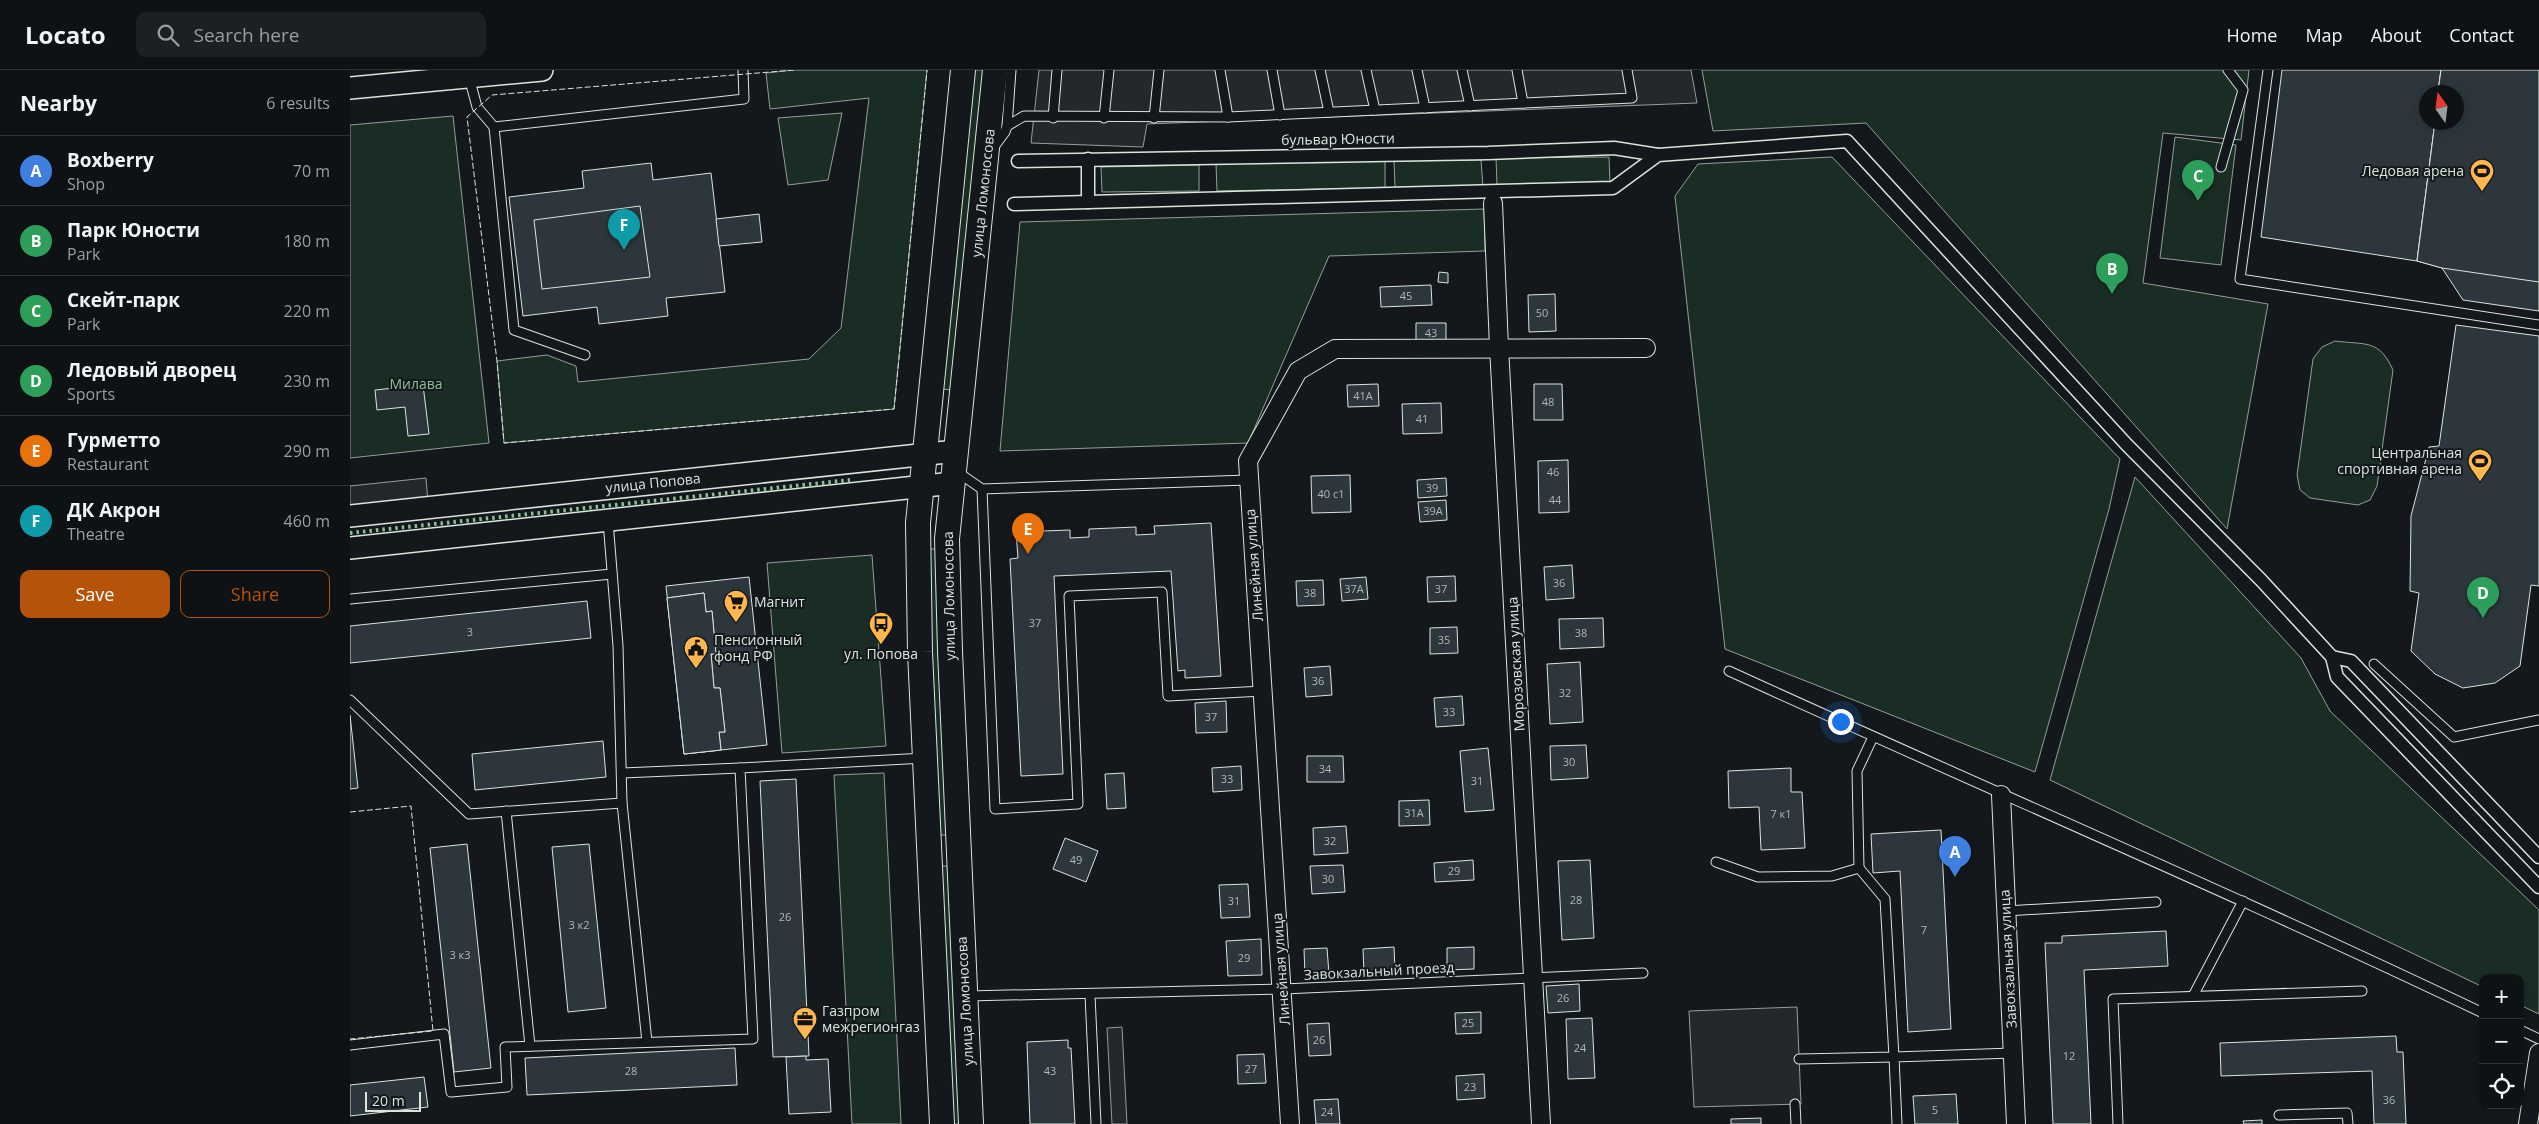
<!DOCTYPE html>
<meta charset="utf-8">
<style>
:root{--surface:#0f1215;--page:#1d2022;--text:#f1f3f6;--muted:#9b9ea0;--line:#2f3234;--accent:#b45309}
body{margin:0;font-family:"Open Sans",sans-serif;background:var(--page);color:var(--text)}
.controls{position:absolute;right:15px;bottom:15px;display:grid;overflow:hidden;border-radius:10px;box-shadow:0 2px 12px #0003}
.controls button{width:45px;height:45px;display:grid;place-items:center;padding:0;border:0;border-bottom:1px solid var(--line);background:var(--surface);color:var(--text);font:25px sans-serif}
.compass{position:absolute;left:2069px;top:15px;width:45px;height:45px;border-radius:50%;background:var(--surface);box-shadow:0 2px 12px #0003;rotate:346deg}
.scale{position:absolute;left:15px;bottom:12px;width:56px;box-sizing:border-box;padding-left:5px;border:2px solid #d8e6dc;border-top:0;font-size:14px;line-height:18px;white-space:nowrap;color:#d8e6dc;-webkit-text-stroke:4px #14181c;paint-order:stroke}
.you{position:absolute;left:1490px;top:651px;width:18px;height:18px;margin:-12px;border:4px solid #fff;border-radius:50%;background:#1a73e8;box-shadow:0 0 0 8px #1a73e833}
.badge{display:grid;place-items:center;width:32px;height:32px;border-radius:50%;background:var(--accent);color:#fff;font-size:16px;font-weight:700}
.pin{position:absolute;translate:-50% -41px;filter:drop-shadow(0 1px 2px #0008)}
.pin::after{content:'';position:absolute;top:26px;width:18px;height:15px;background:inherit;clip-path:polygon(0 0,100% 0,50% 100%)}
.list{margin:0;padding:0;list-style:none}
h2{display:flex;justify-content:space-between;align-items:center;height:65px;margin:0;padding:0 20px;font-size:21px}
h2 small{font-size:16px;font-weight:400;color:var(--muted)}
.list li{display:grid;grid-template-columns:32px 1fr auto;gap:15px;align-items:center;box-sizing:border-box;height:70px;padding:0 20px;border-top:1px solid var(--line)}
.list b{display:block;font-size:19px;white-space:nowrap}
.list p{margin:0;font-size:16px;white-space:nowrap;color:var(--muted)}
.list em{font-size:16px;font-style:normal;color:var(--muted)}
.actions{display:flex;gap:10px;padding:15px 20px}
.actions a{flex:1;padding:11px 0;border:1px solid var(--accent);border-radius:10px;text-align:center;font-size:18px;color:var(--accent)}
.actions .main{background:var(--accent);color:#fff}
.icon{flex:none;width:28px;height:28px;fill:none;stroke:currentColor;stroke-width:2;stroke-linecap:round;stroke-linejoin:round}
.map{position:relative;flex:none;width:2189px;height:1054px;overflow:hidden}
header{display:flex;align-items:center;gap:30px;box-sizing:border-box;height:70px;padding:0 25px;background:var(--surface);border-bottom:1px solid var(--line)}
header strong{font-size:24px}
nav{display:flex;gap:28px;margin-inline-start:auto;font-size:18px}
.search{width:350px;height:45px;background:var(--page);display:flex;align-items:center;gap:12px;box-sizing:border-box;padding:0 18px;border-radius:10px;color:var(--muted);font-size:19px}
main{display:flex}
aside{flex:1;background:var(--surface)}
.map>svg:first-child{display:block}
.green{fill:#1a2d24;stroke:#939e99}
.parking{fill:#24282b;stroke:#939e99}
.building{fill:#2c363c;stroke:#d8e6dc}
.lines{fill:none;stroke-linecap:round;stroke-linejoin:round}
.service-casing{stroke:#d8e6dc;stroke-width:11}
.pedestrian-casing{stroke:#d8e6dc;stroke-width:15}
.minor-casing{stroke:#d8e6dc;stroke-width:20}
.tertiary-casing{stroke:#d8e6dc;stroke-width:24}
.secondary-casing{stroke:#d8e6dc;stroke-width:26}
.service{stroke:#14181c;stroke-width:9}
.pedestrian{stroke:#14181c;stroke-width:12}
.minor{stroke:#14181c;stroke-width:18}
.tertiary{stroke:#14181c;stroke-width:21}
.secondary{stroke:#14181c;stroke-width:24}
.hedge{stroke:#8ac095;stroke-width:4;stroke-dasharray:2.5 4;stroke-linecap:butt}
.fence{stroke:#d8e6dc;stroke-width:1;stroke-dasharray:6 2.5;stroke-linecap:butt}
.labels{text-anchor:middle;stroke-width:4;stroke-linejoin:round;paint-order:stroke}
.number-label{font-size:11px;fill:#adbab4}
.street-label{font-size:14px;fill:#d8e6dc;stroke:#14181c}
.poi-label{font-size:14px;fill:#d8e6dc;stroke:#14181c;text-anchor:start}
.park-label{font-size:14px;fill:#8ac095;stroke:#14181c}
</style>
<header>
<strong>Locato</strong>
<div class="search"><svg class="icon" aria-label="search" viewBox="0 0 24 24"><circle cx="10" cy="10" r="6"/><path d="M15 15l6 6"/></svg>Search here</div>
<nav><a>Home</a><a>Map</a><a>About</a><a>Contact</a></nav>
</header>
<main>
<aside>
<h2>Nearby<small>6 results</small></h2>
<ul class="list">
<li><span class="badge" style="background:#3f7fe0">A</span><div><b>Boxberry</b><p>Shop</p></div><em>70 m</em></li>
<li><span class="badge" style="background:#2e9e5b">B</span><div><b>Парк Юности</b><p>Park</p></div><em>180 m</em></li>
<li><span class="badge" style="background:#2e9e5b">C</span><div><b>Скейт-парк</b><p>Park</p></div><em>220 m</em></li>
<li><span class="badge" style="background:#2e9e5b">D</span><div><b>Ледовый дворец</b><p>Sports</p></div><em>230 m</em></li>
<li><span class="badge" style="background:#e8710a">E</span><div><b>Гурметто</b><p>Restaurant</p></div><em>290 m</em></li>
<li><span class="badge" style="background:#0f9aa8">F</span><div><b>ДК Акрон</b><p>Theatre</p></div><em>460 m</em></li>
</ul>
<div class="actions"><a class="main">Save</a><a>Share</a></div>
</aside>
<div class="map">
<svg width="2189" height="1054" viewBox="0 0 2189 1054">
<rect width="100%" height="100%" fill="#14181c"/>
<g class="green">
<polygon points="444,0 577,0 544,339 154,373 147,291 197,285 226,296 228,312 459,289 491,258 519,28 420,39 416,3"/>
<polygon points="622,0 635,0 603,320 591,319"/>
<polygon points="1352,0 1899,0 1891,70 1813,63 1793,213 1918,234 1877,459 1516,53 1363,61"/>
<polygon points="492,43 478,110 438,115 428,48"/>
<polygon points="103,46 139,373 0,388 0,55"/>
<polygon points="1825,67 1886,75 1871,195 1810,188"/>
<polygon points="1259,87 1260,114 1147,115 1146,88"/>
<polygon points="1482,87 1770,389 1759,439 1685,702 1375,579 1325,126 1348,94"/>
<polygon points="1131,90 1133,117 1045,117 1044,91"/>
<polygon points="1035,91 1035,118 867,121 866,94"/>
<polygon points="849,95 849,121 752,122 751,97"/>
<polygon points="1134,139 1135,181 979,186 898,373 650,381 670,152"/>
<path d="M1985 271C2016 275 2029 269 2043 300L2027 416 2020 430 2008 435 1960 428 1950 420 1947 405 1963 289 1972 277Z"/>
<polygon points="1785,407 1951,588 1980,641 2189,840 2189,944 2170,935 2170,908 2133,908 2133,917 1700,710"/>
<polygon points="578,479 587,479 598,765 588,765"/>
<polygon points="522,485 536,676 432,683 417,493"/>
<polygon points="534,703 551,1054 502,1054 484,705"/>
<polygon points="590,796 599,796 610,1054 601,1054"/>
</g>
<g class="parking">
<polygon points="689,0 1341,0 1347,33 797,54 793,77 681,73"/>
<polygon points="76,408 78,433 0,441 0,416"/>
<polygon points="1447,937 1451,1034 1344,1037 1339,941"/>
<polygon points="772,957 777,1054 762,1054 757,958"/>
</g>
<g class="building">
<polygon points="1932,0 2091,0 2088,22 2076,22 2076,52 2085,52 2067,191 1911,167"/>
<polygon points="2091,0 2189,0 2189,241 2113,230 2092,198 2067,191 2085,52 2106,52 2106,22 2088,22"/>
<polygon points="2091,0 2189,0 2189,212 2092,198 2067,191 2085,52 2106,52 2106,22 2088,22"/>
<polygon points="301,93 303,110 361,103 375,222 316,228 318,246 249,254 247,237 173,246 159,127 234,118 232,101"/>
<polygon points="290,136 300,207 192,219 184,150"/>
<polygon points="409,144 412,172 369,176 366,149"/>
<polygon points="1089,202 1098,203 1098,213 1088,212"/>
<polygon points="1081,215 1082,235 1031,237 1030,217"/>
<polygon points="1205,224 1206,261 1179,262 1178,225"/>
<polygon points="1066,253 1096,253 1096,273 1066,272"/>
<polygon points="2106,255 2189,266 2189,516 2181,515 2170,596 2145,613 2113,618 2085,604 2061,581 2069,523 2060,521 2061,446 2079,377 2089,376"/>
<polygon points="1028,314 1029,336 998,337 997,315"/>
<polygon points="1184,314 1212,314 1213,350 1184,350"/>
<polygon points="73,315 79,364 58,366 55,337 27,340 25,320"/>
<polygon points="1091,333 1092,363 1053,364 1052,334"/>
<polygon points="1218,390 1219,442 1189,443 1188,391"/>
<polygon points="1000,405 1001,442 962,443 961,406"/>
<polygon points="1096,408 1097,426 1068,428 1067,410"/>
<polygon points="1096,430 1097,450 1070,452 1068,432"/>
<polygon points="861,453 871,606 835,608 835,600 828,601 821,501 704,506 713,704 671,706 660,489 668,488 666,462 720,460 720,468 739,467 739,459 786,457 786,465 805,464 804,456"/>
<polygon points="1222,495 1224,528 1196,530 1194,497"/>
<polygon points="1105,506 1106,531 1078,532 1077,507"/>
<polygon points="399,507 417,675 334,684 316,516"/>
<polygon points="1016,507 1018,529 992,531 990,509"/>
<polygon points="973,510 974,535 947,536 946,511"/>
<polygon points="354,523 356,542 362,541 366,584 361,584 364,618 370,618 375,662 369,662 371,680 334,684 317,528"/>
<polygon points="354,523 356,542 362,541 366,584 361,584 364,618 370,618 375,662 369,662 371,680 334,684 317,528"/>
<polygon points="237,531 241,568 0,593 0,556"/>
<polygon points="1253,548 1254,577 1210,579 1209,549"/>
<polygon points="1107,557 1108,583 1080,584 1080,558"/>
<polygon points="1230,592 1233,652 1200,654 1197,594"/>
<polygon points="980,596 982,625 956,627 954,598"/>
<polygon points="1112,626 1114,655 1086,657 1084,628"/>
<polygon points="876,631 877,662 846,663 845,633"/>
<polygon points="0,645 8,718 0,719"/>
<polygon points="253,671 256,707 125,720 122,684"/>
<polygon points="1236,675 1238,708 1201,710 1200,676"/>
<polygon points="1138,678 1144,740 1115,742 1110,681"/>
<polygon points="957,686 993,686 994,712 957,712"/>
<polygon points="891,696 892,720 863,722 862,698"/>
<polygon points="1441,698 1441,722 1452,722 1455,778 1411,780 1409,737 1379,738 1378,701"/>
<polygon points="774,703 776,738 757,739 755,704"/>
<polygon points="446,709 459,986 423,987 410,711"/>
<polygon points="1079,730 1080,755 1049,756 1049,731"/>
<polygon points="996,756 998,783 964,785 963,758"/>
<polygon points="1591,760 1601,959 1558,962 1550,801 1523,803 1521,764"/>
<polygon points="715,768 748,781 736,812 703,799"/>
<polygon points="117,774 141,998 104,1002 80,778"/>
<polygon points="239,774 256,938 218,942 202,777"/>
<polygon points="1123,790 1124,810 1085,812 1084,793"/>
<polygon points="1240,790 1244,868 1212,870 1208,791"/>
<polygon points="993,795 995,822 962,824 960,796"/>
<polygon points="898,814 900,847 871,848 869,815"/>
<polygon points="1816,861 1818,896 1734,900 1741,1054 1703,1054 1695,873 1712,873 1712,866"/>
<polygon points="911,869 912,905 878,906 876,871"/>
<polygon points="1044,877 1045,901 1014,903 1013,879"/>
<polygon points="1124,877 1124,899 1097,900 1097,878"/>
<polygon points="977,878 979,904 955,906 954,879"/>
<polygon points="1229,914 1230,941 1198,943 1196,916"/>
<polygon points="1131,942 1131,963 1106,964 1105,943"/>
<polygon points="1242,948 1245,1008 1218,1009 1216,949"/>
<polygon points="979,953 981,985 959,986 957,954"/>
<polygon points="2046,966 2047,982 2053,982 2056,1054 2024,1054 2022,1001 1871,1006 1870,973"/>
<polygon points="718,970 718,978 721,978 725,1054 680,1054 677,972"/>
<polygon points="385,978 387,1015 177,1025 175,988"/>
<polygon points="914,984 916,1013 888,1014 887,985"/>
<polygon points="456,986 456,990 478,989 481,1042 439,1044 436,987"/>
<polygon points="1134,1004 1135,1028 1107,1030 1106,1006"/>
<polygon points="74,1007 78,1037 0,1046 0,1015"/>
<polygon points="1606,1024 1608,1054 1565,1054 1563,1026"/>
<polygon points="988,1029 990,1054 966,1054 964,1030"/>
<polygon points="1411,1048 1411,1054 1381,1054 1381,1049"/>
<polygon points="1912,1050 1912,1054 1894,1054 1893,1051"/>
</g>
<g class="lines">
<defs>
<g id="service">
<polyline points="870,0 878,47"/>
<polyline points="922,0 930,45"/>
<polyline points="970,0 979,42"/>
<polyline points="1016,0 1025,40"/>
<polyline points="1067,0 1075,38"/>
<polyline points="1112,0 1120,36"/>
<polyline points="1167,0 1173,33"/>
<polyline points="1918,0 1890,209 2189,255"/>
<polyline points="119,7 127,37 144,57 394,29 393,0"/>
<polyline points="703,48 707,0"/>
<polyline points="754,48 759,0"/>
<polyline points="804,48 809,0"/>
<polyline points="657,56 674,46 878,47 1282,28 1277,0"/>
<polyline points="144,57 164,260 235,285"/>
<polyline points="643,78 655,62 657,56 661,0"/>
<polyline points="1871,97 1893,20 1878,0"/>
<polyline points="606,401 632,419 898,410"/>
<polyline points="632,419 645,739 728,734 719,526 812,522 818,626 913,621"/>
<polyline points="0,529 262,504"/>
<polyline points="2024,594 2104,667 2189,650"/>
<path d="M1379 601C1630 716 1884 824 2133 943"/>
<polyline points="0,630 119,744 272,733 268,576 258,451"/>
<polyline points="272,703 390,698"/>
<polyline points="272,733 297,972"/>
<polyline points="156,741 180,976"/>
<polyline points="1366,792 1408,807 1482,806 1509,798 1507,701 1523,667"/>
<polyline points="1656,841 1806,832"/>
<polyline points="740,925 746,1054"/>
<polyline points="617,926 933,919 1293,903"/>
<polyline points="1843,926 1893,831"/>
<polyline points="2170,960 2189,969"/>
<polyline points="0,975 94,964 101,1022 157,1017 155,977 403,969 390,698 575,688"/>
<polyline points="1449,989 1544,987 1535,829 1509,798"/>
<polyline points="1445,1034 1446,1054"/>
<polyline points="1929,1045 1997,1043 1998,1054"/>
<polyline points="1547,1054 1544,987 1663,983"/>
<polyline points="1768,1054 1763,929 2012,921"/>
</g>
<g id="pedestrian">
<polyline points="668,91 1138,83 1264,78 1308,85"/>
<polyline points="738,132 1263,118 1308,85 1497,71 1777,375 1911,510 1982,587 2001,591 2189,787"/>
<polyline points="664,134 738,132 738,89"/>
<polyline points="1982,587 1987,607 2189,817"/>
</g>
<g id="minor">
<polyline points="1143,133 1149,277 1191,1054"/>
<polyline points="1651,725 1666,1054"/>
<polyline points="940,1054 898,391 948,301 985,279 1296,278"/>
<polyline points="2178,1054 2189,983"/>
</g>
<g id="tertiary">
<polyline points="0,18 192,0"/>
<polyline points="0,446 606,381"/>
<polyline points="0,478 603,413"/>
</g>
<g id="secondary">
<polyline points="592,1054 570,582 568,453 613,0"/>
<polyline points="621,1054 600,581 597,469 645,0"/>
</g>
</defs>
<use href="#service" class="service-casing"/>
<use href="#pedestrian" class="pedestrian-casing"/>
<use href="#minor" class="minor-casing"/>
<use href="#tertiary" class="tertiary-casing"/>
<use href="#secondary" class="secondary-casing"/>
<use href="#service" class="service"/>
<use href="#pedestrian" class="pedestrian"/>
<use href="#minor" class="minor"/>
<use href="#tertiary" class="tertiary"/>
<use href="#secondary" class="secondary"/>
<polyline class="hedge" points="0,463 500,410"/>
<g class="fence">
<polyline points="444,0 142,25 117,47 147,291 154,373 544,339 577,0"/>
<polyline points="0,742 61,736 83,961 0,969"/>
</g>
</g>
<defs>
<symbol id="stadium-pin" viewBox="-11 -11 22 30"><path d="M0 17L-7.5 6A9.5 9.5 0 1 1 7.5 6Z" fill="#ffb74d" stroke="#14181c"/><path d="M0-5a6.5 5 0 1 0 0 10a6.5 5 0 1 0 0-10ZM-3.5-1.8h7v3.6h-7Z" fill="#111"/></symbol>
<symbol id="supermarket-pin" viewBox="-11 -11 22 30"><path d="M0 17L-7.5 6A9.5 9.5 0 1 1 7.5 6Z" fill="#ffb74d" stroke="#14181c"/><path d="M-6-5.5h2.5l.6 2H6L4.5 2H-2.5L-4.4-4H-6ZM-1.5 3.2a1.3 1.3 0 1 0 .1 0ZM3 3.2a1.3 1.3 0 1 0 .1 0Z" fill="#111"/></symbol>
<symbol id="bus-pin" viewBox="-11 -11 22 30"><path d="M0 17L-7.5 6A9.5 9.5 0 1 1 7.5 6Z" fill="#ffb74d" stroke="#14181c"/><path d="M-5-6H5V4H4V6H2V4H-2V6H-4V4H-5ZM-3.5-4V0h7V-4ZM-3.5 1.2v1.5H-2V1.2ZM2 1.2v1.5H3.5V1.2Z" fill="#111"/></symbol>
<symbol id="civic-pin" viewBox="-11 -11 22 30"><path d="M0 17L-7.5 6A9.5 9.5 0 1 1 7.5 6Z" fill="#ffb74d" stroke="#14181c"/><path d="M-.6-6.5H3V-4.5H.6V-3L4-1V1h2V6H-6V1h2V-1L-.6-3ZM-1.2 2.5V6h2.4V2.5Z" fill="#111"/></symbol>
<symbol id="office-pin" viewBox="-11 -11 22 30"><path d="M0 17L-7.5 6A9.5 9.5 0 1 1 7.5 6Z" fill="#ffb74d" stroke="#14181c"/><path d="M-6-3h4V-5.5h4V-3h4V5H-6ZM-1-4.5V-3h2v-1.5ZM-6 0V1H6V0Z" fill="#111"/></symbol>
</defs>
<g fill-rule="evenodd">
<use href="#stadium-pin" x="2118" y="87" width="28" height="38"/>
<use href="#stadium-pin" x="2116" y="377" width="28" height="38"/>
<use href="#supermarket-pin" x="372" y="518" width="28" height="38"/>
<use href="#bus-pin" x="517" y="540" width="28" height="38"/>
<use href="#civic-pin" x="332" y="564" width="28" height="38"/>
<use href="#office-pin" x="441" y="935" width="28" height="38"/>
</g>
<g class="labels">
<g class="number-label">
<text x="1056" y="230">45</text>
<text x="1192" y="247">50</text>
<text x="1081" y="267">43</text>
<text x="1013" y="330">41А</text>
<text x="1198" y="336">48</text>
<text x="1072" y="353">41</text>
<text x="1203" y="406">46</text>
<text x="1082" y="422">39</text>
<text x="981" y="428">40 с1</text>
<text x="1205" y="434">44</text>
<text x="1083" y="445">39А</text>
<text x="1209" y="517">36</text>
<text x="1004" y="523">37А</text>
<text x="1091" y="523">37</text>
<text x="960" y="527">38</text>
<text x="685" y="557">37</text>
<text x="120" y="566">3</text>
<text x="1231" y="567">38</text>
<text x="1094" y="574">35</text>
<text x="968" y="615">36</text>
<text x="1215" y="627">32</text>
<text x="1099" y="646">33</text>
<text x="861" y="651">37</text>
<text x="1219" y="696">30</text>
<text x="975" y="703">34</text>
<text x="877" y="713">33</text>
<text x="1127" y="715">31</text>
<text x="1064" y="747">31А</text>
<text x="1431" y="748">7 к1</text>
<text x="980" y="775">32</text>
<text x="726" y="794">49</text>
<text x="1104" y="805">29</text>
<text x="978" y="813">30</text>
<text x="1226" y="834">28</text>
<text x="884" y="835">31</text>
<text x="435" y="851">26</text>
<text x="229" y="859">3 к2</text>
<text x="1574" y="864">7</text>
<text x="110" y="889">3 к3</text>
<text x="894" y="892">29</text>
<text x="1213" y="932">26</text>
<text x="1118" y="957">25</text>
<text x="969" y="974">26</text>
<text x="1230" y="982">24</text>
<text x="1719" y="990">12</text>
<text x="901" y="1003">27</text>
<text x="281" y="1005">28</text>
<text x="700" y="1005">43</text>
<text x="1120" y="1021">23</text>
<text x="2039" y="1034">36</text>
<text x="1585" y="1044">5</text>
<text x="977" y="1046">24</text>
</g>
<g class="street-label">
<text transform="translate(988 69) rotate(-1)" y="5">бульвар Юности</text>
<text transform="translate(633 123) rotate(-84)" y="5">улица Ломоносова</text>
<text transform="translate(303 413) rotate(-6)" y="5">улица Попова</text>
<text transform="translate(904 495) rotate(-94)" y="5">Линейная улица</text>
<text transform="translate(599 526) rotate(-91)" y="5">улица Ломоносова</text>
<text transform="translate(1166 594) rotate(-93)" y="5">Морозовская улица</text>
<text transform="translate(1658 889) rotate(-93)" y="5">Завокзальная улица</text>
<text transform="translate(931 899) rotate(-94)" y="5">Линейная улица</text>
<text transform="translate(1029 901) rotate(-3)" y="5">Завокзальный проезд</text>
<text transform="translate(615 931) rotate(-93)" y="5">улица Ломоносова</text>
</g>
<g class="poi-label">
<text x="2114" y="106" text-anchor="end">Ледовая арена</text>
<text x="2112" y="388" text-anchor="end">Центральная<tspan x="2112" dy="16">спортивная арена</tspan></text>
<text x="404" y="537">Магнит</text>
<text x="364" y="575">Пенсионный<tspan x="364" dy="16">фонд РФ</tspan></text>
<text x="531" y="589" text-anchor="middle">ул. Попова</text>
<text x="472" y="946">Газпром<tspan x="472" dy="16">межрегионгаз</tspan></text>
</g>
<g class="park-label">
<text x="66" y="319">Милава</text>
</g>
</g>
</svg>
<div class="controls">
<button>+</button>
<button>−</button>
<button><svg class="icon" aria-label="locate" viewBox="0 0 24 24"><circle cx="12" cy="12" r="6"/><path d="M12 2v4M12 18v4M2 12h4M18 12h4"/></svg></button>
</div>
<svg class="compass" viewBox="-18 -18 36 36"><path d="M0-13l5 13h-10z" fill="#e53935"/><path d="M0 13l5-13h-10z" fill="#9b9ea0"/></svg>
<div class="scale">20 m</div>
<div class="you"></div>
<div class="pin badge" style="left:1605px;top:807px;background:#3f7fe0">A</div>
<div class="pin badge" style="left:1762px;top:224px;background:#2e9e5b">B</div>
<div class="pin badge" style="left:1848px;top:131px;background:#2e9e5b">C</div>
<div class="pin badge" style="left:2133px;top:548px;background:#2e9e5b">D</div>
<div class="pin badge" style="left:678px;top:484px;background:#e8710a">E</div>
<div class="pin badge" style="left:274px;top:180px;background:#0f9aa8">F</div>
</div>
</main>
